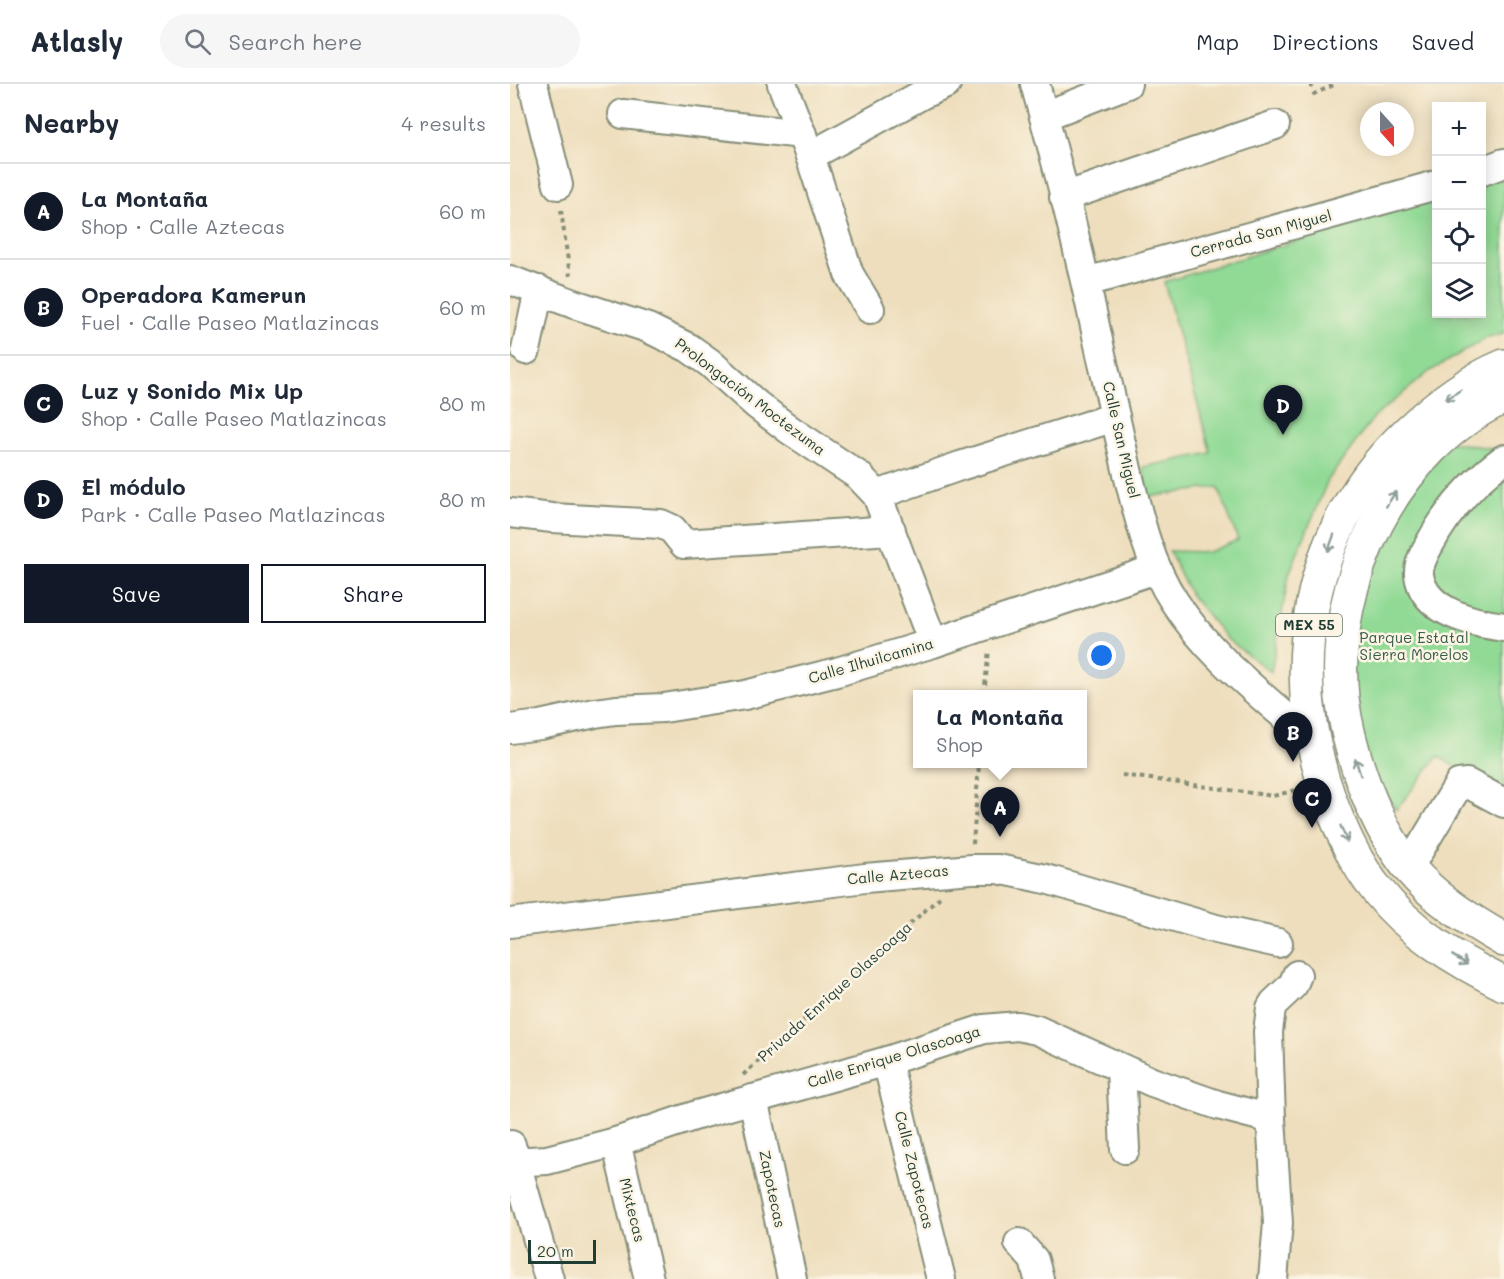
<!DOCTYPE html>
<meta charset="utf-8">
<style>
:root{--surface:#fff;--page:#f6f6f7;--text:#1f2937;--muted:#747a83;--line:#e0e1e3;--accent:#111827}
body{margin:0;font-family:Mali,sans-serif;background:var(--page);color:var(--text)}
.controls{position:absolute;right:18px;top:18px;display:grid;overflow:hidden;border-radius:0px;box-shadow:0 3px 15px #0003}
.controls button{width:54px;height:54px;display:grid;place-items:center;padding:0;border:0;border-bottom:2px solid var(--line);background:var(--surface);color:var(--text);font:30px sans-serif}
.compass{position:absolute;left:850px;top:18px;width:54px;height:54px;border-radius:50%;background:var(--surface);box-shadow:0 3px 15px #0003;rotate:159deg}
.scale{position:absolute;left:18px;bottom:15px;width:68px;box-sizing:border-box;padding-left:6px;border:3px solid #1f3d34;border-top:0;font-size:16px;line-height:21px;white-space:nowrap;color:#1f3d34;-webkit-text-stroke:4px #fcf5e5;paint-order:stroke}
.you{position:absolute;left:592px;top:572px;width:21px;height:21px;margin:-15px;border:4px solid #fff;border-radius:50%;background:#1a73e8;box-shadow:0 0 0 9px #1a73e833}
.badge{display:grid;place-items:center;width:39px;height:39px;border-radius:50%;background:var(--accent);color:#fff;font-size:20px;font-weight:700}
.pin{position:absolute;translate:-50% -50px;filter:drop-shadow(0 2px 3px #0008)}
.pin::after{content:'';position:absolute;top:32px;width:21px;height:18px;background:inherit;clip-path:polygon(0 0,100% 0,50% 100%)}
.popup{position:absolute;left:403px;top:606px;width:174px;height:78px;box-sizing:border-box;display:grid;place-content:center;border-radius:0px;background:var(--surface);filter:drop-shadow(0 2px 4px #0005);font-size:20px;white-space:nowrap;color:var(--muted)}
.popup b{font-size:22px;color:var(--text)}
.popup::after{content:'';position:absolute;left:50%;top:100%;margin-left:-12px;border:12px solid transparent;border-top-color:var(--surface)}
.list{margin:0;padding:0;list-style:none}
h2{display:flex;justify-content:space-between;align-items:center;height:78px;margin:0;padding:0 24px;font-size:26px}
h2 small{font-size:20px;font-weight:400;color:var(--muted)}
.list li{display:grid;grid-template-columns:39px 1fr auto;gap:18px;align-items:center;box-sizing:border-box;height:96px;padding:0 24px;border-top:2px solid var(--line)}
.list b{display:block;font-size:22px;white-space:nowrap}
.list p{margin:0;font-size:20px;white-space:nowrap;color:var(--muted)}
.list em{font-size:20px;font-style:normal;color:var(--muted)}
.actions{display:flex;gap:12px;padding:18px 24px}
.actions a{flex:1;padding:14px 0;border:2px solid var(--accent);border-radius:0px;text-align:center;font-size:21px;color:var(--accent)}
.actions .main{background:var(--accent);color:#fff}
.icon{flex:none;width:33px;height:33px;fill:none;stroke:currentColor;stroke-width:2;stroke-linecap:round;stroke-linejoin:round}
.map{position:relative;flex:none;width:994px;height:1195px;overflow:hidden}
header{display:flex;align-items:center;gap:36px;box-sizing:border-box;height:84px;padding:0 30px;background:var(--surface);border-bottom:2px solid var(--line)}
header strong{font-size:28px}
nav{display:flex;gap:33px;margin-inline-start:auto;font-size:21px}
.search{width:420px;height:54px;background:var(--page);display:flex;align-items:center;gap:15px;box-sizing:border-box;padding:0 21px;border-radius:33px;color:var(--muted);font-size:22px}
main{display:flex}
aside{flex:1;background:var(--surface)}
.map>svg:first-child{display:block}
.green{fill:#91da95;stroke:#588c64;stroke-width:1.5}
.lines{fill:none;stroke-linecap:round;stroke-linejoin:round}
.minor-casing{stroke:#868e78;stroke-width:32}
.highway-casing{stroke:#868e78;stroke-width:36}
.path{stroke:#868e78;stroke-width:4;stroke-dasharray:4.5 4.5;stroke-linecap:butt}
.minor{stroke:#fff;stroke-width:28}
.highway{stroke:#fff;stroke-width:33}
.oneway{stroke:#8f9e9a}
.labels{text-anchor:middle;stroke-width:5;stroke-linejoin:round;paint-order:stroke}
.shield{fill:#fcf5e5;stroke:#617469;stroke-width:1.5}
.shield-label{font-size:14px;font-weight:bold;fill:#1f3d34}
.street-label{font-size:15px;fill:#1f3d34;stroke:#fcf5e5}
.park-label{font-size:15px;fill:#365c47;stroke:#fcf5e5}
</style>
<header>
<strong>Atlasly</strong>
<div class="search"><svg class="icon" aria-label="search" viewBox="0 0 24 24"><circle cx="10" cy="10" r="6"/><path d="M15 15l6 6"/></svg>Search here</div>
<nav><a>Map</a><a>Directions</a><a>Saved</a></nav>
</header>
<main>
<aside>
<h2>Nearby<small>4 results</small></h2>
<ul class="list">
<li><span class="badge">A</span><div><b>La Montaña</b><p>Shop · Calle Aztecas</p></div><em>60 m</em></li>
<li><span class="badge">B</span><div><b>Operadora Kamerun</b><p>Fuel · Calle Paseo Matlazincas</p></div><em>60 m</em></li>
<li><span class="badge">C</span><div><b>Luz y Sonido Mix Up</b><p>Shop · Calle Paseo Matlazincas</p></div><em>80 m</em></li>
<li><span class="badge">D</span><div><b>El módulo</b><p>Park · Calle Paseo Matlazincas</p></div><em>80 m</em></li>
</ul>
<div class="actions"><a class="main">Save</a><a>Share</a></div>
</aside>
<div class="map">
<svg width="994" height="1195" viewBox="0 0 994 1195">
<rect width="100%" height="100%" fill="#fcf5e5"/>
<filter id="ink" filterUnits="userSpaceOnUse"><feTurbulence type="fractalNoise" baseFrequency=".0167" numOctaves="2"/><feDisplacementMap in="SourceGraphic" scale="12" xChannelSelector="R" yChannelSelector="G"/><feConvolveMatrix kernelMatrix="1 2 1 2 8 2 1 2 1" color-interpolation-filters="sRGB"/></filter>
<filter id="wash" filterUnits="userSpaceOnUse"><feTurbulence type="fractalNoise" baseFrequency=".008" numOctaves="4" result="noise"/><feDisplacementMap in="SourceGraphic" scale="24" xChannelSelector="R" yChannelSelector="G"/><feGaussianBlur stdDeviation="1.35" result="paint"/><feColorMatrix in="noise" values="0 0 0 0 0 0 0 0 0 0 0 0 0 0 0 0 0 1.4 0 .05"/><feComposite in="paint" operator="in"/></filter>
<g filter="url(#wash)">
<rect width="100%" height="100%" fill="#eedebd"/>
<g class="green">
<polygon points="994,93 994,250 978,253 920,287 864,333 818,396 779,490 761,588 717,555 680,510 659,467 698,468 728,456 708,403 638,413 633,383 701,369 654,198 926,114 926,230 972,230 972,100"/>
<polygon points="884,350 994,366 994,713 928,672 886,726 830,641 813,570 818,491"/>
</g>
</g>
<g filter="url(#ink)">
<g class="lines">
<defs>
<g id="minor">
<polyline points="23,0 48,101"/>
<polyline points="272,0 300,72 339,190 360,225"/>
<path d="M525 0C550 89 572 179 591 270 600 310 609 350 618 390 629 434 639 479 664 517 699 572 754 613 802 656"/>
<polyline points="113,30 292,50"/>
<polyline points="534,32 617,0"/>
<polyline points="300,72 413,10 436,0"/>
<polyline points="972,87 994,79"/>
<polyline points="554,113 765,41"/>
<polyline points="0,196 64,220 138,244 179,264 200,279 247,321 280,346 349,392 367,411 423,559"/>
<polyline points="576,198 926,101"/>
<polyline points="16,266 29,206"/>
<path d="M994 375C962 398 938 426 919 461 914 470 908 480 909 491 914 528 964 539 994 543"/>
<polyline points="367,411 450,382 605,333"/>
<polyline points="0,429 42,434 151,440 162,445 174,460 381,446"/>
<polyline points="0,645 30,641 85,629 106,626 154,624 235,611 327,588 423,559 646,485"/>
<polyline points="899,783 949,700 957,699 994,719"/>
<polyline points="0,839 355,794 462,785 488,785 536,795 706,845 768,859"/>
<polyline points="377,977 431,1195"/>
<polyline points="611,985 615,1065"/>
<polyline points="243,1015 282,1195"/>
<polyline points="106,1058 139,1195"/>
<polyline points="1,1061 39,1195"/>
<polyline points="0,1078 37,1076 106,1058 187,1031 377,977 474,945 508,942 527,946 642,998 708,1021 761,1035"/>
<polyline points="509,1159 524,1176 529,1195"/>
<polyline points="763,1195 768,1139 761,1035 758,948 761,924 764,919 783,901 787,891"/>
</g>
<g id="highway">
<path d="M994 282C958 297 925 322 897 349 796 445 773 585 819 714 831 747 845 779 867 806 901 849 946 876 994 900"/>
<path d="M994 313C884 364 820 496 832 614 836 646 845 677 856 706 867 734 881 762 900 785 925 815 961 837 994 856"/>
</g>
</defs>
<use href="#minor" class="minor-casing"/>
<use href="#highway" class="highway-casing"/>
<g class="path">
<polyline points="801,0 804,10 826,0"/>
<polyline points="51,126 60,192"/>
<polyline points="474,610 479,566"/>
<polyline points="612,691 763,712 790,705"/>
<polyline points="463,760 469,680"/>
<polyline points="233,991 430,813"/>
</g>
<use href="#minor" class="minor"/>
<use href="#highway" class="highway"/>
</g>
<defs><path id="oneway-shaft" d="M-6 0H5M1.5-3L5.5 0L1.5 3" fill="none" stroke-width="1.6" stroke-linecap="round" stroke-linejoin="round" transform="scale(1.5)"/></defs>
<g class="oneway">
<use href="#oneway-shaft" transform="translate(943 311) rotate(147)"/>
<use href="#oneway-shaft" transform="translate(881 415) rotate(-57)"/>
<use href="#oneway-shaft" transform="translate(821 459) rotate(110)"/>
<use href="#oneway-shaft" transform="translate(848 683) rotate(-107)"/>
<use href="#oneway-shaft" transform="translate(834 750) rotate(67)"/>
<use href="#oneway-shaft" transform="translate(950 876) rotate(31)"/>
</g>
</g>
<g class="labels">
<rect class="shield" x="766" y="530" width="66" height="22" rx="4.5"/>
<g class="shield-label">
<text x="799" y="546">MEX 55</text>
</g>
<g class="street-label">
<text transform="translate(751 150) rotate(-15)" y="5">Cerrada San Miguel</text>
<text transform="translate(240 313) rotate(37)" y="5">Prolongación Moctezuma</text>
<text transform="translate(611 356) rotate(77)" y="5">Calle San Miguel</text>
<text transform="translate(361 577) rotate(-16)" y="5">Calle Ilhuilcamina</text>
<text transform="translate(388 791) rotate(-5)" y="5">Calle Aztecas</text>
<text transform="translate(325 908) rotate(-42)" y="5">Privada Enrique Olascoaga</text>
<text transform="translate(384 973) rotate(-17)" y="5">Calle Enrique Olascoaga</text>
<text transform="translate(404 1086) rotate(76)" y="5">Calle Zapotecas</text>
<text transform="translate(262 1105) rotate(78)" y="5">Zapotecas</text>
<text transform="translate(122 1126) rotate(76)" y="5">Mixtecas</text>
</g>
<g class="park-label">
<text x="904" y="559">Parque Estatal<tspan x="904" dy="17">Sierra Morelos</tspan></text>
</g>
</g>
</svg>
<div class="controls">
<button>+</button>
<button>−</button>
<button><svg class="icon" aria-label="locate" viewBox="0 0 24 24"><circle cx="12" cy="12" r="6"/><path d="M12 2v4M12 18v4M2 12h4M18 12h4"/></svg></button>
<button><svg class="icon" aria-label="layers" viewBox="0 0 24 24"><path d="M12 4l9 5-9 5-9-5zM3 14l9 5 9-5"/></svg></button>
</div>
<svg class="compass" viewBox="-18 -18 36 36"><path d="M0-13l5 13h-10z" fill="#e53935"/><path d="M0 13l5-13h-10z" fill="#747a83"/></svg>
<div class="scale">20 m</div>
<div class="you"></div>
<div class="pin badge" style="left:490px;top:753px">A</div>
<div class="popup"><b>La Montaña</b>Shop</div>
<div class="pin badge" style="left:783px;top:678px">B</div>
<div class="pin badge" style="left:802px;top:744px">C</div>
<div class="pin badge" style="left:773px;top:351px">D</div>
</div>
</main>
